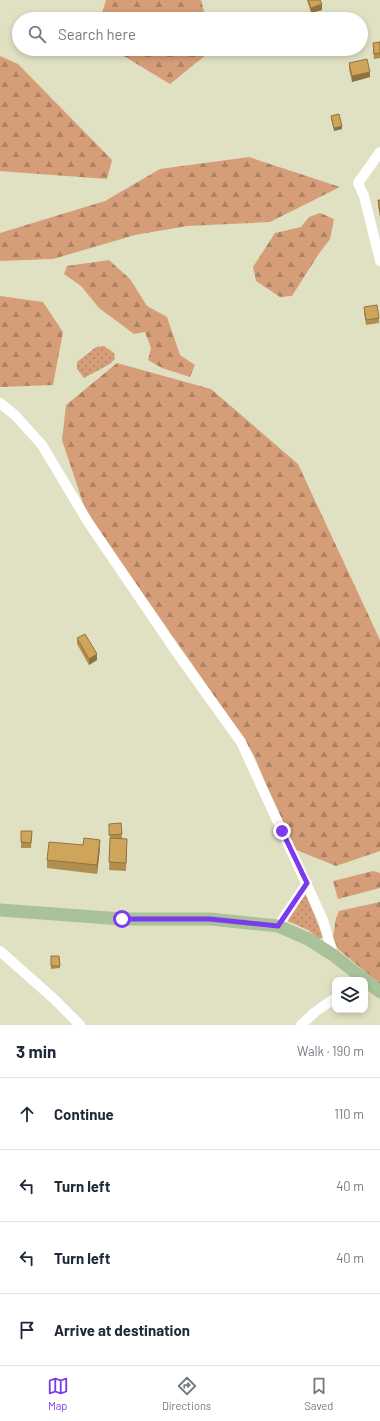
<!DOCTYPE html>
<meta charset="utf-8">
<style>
:root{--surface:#fff;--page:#f6f6f7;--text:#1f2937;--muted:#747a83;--line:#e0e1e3;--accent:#7c3aed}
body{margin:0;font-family:Barlow,sans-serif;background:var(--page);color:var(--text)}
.controls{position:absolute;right:12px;bottom:12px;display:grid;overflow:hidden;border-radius:8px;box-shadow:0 2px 6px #0003}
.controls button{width:36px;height:36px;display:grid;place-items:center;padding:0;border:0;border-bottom:1px solid var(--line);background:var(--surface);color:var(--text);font:20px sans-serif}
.stop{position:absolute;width:12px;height:12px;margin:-9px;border:3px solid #7c3aed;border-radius:50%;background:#fff}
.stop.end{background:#7c3aed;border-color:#fff;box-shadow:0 1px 4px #0008}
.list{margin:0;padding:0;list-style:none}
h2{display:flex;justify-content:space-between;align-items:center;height:52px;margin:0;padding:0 16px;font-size:17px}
h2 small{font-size:13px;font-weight:400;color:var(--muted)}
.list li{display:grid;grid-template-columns:26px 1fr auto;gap:12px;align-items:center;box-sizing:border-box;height:72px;padding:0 16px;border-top:1px solid var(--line)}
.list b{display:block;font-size:15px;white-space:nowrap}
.list em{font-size:13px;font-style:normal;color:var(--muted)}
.icon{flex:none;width:22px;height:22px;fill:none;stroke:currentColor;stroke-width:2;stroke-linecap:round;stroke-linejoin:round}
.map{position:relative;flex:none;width:380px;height:1025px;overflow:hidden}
.search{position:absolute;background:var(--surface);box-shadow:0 2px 6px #0003;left:12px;right:12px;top:12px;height:44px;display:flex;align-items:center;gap:10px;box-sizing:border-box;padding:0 14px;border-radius:22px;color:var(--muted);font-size:15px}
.sheet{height:340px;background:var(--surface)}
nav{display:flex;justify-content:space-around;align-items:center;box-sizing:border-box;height:56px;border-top:1px solid var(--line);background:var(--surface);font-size:11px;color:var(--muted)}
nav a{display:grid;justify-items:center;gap:2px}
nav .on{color:var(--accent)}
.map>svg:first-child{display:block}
.grass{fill:url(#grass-dots)}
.forest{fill:url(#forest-firs)}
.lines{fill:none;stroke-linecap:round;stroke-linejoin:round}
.minor{stroke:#fff;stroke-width:10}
.major{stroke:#a9c29a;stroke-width:13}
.wall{fill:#b18e4e}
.shaded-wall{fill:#907440}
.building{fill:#cea55b;stroke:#907440}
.route{stroke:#7c3aed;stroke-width:5}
</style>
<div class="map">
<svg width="380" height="1025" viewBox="0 0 380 1025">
<defs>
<pattern id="grass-dots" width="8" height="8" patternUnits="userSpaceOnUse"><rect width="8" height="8" fill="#d69e78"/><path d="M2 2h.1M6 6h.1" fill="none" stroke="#ad8162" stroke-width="1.8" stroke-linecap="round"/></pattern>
<pattern id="forest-firs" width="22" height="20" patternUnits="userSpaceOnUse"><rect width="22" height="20" fill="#d69e78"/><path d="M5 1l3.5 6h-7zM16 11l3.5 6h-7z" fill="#ad8162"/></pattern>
</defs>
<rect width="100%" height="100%" fill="#e0e1c3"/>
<g class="grass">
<polygon points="104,346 114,353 115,359 110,364 84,378 77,369 77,362 96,347"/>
<polygon points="305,892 323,937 319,939 308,930 286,920"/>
</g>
<g class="forest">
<polygon points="106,0 201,0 206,19 100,19"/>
<polygon points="112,49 212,49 212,50 170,84"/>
<polygon points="0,56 18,64 112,160 107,179 0,171"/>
<polygon points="249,157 340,187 270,222 187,226 135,235 53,259 0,261 0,233 105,201 160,169"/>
<polygon points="320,213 334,219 330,239 318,255 292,296 280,297 256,281 253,267 275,233 301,227 309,217"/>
<polygon points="109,260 130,279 147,306 167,317 180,355 195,365 190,377 162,368 148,360 151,348 145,332 134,334 99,308 81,286 64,274 67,266"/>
<polygon points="0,296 43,302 63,332 53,385 0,387"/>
<polygon points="117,363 211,389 298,464 380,640 380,851 336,866 294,849 280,819 254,755 195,668 86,512 62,440 66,405"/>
<polygon points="373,871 380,873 380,888 338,899 333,881"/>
<polygon points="380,902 380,984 338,949 333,937 336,918 339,911"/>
</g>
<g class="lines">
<g class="minor">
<polyline points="380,152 358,183 364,196 380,261"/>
<polyline points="0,403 15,415 42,445 88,522 175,650 241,742 323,920 333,955"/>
<polyline points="278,926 307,883"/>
<polyline points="0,951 53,998 80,1025"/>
<polyline points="301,1025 315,1012 335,998"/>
</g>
<g class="major">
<polyline points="0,910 122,919 210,919 278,926 308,939 333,955 365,980"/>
<polyline points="365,980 380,992"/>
</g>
</g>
<g class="wall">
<polygon points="307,0 320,0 322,10 311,13"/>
<polygon points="380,42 380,58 374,59 373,48 373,43"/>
<polygon points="349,63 370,77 352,82 349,69"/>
<polygon points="331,116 342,129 334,131 331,119"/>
<polygon points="378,200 380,200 380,217 378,206"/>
<polygon points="364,307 379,318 379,323 366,325 364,312"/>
<polygon points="77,638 97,660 89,665 77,644"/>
<polygon points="121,823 122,838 127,847 126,871 109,870 110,840 109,824"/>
<polygon points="21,831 32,831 31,848 21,848"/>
<polygon points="100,848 97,874 47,868 47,860"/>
<polygon points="51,956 59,956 60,968 51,969"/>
</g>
<g class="shaded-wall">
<polygon points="322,4 322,10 311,13 311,8"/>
<polygon points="370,72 370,77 352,82 352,76"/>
<polygon points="342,126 342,129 334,131 334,128"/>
<polygon points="97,654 97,660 89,665 89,659"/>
<polygon points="100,840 100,848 97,874 97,865"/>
</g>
<g class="building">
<polygon points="308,0 320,0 322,4 311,8"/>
<polygon points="380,42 380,53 374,54 373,43"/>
<polygon points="367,59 370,72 352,76 349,63"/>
<polygon points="339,114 342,126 334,128 331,116"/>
<polygon points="378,200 380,200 380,212"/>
<polygon points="377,305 379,318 366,320 364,307"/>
<polygon points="85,634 97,654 89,659 77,638"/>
<polygon points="121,823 122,834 109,835 109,824"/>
<polygon points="21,831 32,831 31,843 21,842"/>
<polygon points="84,838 100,840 97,865 47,860 49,842 83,845"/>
<polygon points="110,838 127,839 126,863 109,862"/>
<polygon points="51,956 59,956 60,966 51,966"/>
</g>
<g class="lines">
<polyline class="route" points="122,919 210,919 278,926 307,883 282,831"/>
</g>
</svg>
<div class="controls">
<button><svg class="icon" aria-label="layers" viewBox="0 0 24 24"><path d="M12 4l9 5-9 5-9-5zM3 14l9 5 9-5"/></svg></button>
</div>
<div class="stop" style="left:122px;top:919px"></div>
<div class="stop end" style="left:282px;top:831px"></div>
<div class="search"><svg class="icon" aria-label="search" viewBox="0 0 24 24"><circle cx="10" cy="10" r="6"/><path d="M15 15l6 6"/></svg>Search here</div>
</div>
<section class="sheet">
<h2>3 min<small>Walk · 190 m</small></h2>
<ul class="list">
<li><svg class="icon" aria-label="ahead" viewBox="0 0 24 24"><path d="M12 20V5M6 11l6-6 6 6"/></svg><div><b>Continue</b></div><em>110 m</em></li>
<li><svg class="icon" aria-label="left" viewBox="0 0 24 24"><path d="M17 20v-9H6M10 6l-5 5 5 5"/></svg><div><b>Turn left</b></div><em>40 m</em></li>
<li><svg class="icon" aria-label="left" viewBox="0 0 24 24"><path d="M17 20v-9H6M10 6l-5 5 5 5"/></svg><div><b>Turn left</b></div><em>40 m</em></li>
<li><svg class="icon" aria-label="arrive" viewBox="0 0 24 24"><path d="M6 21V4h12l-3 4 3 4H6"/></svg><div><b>Arrive at destination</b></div></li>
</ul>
</section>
<nav>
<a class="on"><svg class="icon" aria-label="map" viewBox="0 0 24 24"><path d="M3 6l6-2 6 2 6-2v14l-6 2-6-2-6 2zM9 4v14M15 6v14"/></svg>Map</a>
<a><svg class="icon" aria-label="directions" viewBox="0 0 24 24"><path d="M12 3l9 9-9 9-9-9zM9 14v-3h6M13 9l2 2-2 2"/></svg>Directions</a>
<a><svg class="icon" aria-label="saved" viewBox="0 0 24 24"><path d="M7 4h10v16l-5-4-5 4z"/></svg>Saved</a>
</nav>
